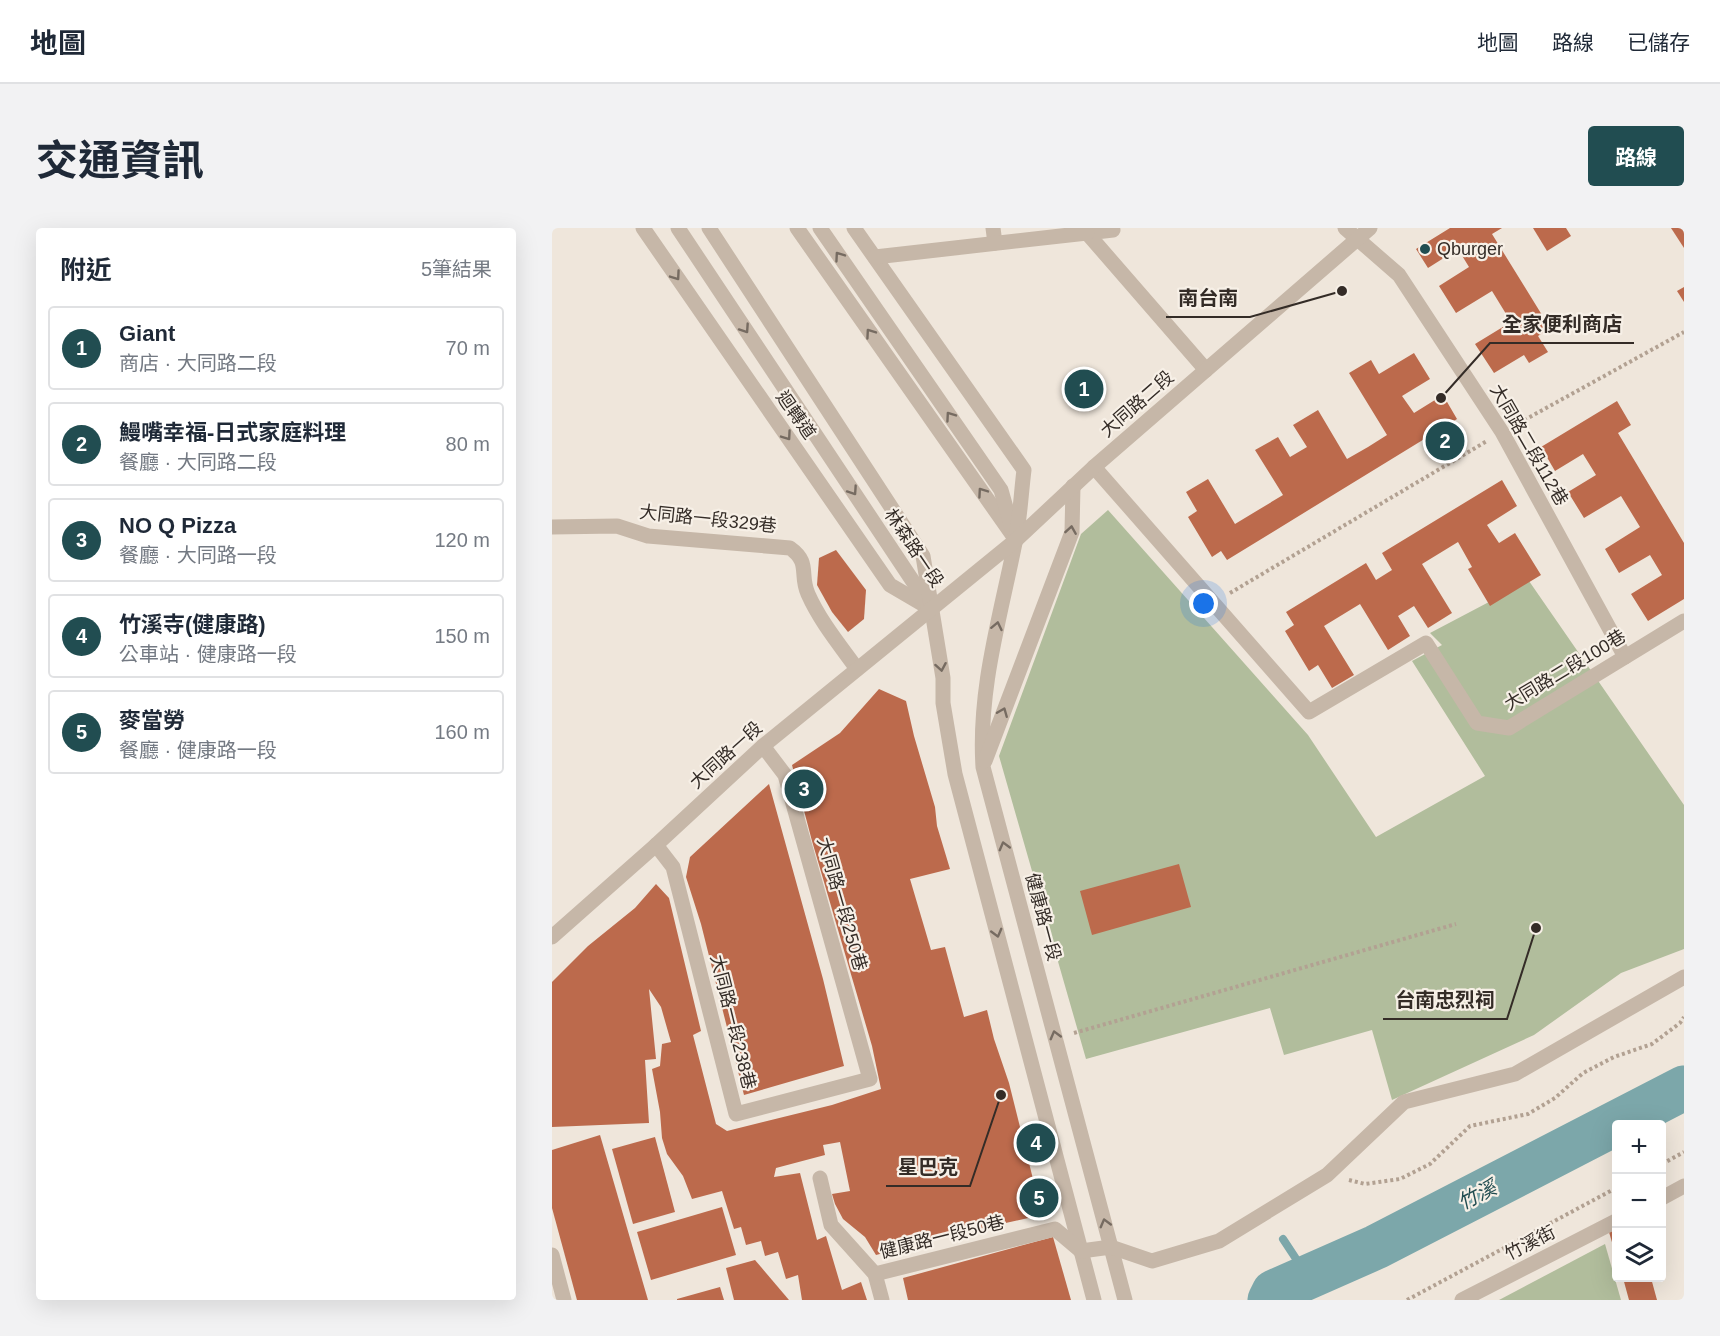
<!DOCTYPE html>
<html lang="zh-TW">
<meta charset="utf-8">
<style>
:root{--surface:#fff;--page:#f2f2f3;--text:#1f2937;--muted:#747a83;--line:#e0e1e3;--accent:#214d51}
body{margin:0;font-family:Arial,"Noto Sans TC",sans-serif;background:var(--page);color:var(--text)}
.controls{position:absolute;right:18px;bottom:18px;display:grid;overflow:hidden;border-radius:6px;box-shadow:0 6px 24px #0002}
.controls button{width:54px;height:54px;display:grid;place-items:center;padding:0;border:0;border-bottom:2px solid var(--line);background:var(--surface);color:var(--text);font:30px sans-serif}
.you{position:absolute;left:652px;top:376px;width:21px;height:21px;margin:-15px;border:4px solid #fff;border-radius:50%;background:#1a73e8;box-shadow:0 0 0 9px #1a73e833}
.badge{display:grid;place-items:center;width:39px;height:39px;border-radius:50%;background:var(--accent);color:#fff;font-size:20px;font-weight:700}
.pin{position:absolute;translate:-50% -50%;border:3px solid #fff;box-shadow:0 2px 6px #0006}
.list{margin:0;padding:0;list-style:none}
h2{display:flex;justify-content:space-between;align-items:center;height:78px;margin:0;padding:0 24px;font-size:26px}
h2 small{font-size:20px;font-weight:400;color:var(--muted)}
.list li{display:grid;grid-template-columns:39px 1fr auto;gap:18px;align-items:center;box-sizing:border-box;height:84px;margin:0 12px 12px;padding:0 12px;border:2px solid var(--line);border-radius:6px}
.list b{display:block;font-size:22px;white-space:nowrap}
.list p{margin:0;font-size:20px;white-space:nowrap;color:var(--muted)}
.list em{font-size:20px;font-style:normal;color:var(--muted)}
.icon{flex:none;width:33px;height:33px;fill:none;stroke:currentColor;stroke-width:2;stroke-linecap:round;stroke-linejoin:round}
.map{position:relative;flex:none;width:1132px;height:1072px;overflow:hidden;border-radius:6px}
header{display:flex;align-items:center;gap:36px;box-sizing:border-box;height:84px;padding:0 30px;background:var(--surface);border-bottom:2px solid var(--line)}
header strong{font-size:28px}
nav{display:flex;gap:33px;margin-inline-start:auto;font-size:21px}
.intro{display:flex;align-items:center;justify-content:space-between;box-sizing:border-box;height:144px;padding:0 36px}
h1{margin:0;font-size:42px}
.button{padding:15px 27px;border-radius:6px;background:var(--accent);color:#fff;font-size:21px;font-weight:700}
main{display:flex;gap:36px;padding:0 36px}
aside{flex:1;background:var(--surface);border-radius:6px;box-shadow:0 6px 24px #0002}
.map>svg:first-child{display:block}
.green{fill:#b1bd9c}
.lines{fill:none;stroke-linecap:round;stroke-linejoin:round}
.stream{stroke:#7ca7aa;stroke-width:8}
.river{stroke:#7ca7aa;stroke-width:45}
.building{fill:#bc6a4c}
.path{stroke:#b2a192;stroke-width:4;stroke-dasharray:3 3;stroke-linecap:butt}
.minor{stroke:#c6b7a8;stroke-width:15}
.oneway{stroke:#766b61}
.poi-dot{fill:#214d51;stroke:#f7f0e7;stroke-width:2}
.labels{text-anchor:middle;stroke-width:4.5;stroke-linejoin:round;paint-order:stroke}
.poi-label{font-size:18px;fill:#342c27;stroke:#f7f0e7;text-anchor:start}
.street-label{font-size:18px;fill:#342c27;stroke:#f7f0e7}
.water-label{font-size:20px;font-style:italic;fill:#214d51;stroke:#f7f0e7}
.leader{fill:none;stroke:#342c27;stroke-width:2}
.callout-dot{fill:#342c27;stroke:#f7f0e7;stroke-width:2}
.callout-label{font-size:20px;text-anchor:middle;font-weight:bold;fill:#342c27;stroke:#f7f0e7;stroke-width:4.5;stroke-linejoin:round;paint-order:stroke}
</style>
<header>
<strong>地圖</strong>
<nav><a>地圖</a><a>路線</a><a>已儲存</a></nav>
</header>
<div class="intro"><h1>交通資訊</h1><a class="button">路線</a></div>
<main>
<aside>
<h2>附近<small>5筆結果</small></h2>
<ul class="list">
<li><span class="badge">1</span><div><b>Giant</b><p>商店 · 大同路二段</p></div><em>70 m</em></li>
<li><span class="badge">2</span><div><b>鰻嘴幸福-日式家庭料理</b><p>餐廳 · 大同路二段</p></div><em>80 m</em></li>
<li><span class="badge">3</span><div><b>NO Q Pizza</b><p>餐廳 · 大同路一段</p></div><em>120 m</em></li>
<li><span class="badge">4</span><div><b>竹溪寺(健康路)</b><p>公車站 · 健康路一段</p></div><em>150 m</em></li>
<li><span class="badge">5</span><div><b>麥當勞</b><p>餐廳 · 健康路一段</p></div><em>160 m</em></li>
</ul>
</aside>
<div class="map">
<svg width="1132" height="1072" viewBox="0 0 1132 1072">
<rect width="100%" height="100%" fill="#efe6db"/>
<g class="green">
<polygon points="556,282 756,507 824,609 933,548 860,433 890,417 878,405 977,353 1132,577 1132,721 1069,745 982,807 840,872 820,802 732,827 718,780 534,831 447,528 529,306"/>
<polygon points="1053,1016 1069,1072 947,1072"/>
</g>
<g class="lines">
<polyline class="stream" points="731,1011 756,1049"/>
<polyline class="river" points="718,1072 722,1064 824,1019 1132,860"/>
</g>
<g class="building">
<polygon points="898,0 950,0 940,6 998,100 986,108 996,124 977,135 972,127 942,145 923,116 959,94 940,63 904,85 887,58 917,39 906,21 876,40 864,21"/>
<polygon points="981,0 1014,0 1019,8 995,23"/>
<polygon points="1119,0 1132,0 1132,20"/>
<polygon points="1132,59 1132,74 1125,63"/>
<polygon points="862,125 878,151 850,168 862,185 891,167 905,191 675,332 669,323 660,329 636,289 645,283 634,264 656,251 683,296 731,267 703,222 726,209 738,229 755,219 741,197 766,182 795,231 816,219 835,207 797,145 819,132 827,146"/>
<polygon points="1065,173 1079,197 1066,205 1132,315 1132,371 1096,393 1079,366 1110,347 1098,327 1067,345 1053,321 1088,299 1069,268 1032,290 1016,264 1044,247 1031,226 1003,243 989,219"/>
<polygon points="950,252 965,278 935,297 947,315 963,305 989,347 938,378 916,341 920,339 906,314 870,336 900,385 876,400 862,378 846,388 858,408 836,422 808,376 772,398 802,447 780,460 766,437 757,443 733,403 742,397 734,384 814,335 824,352 840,342 830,325"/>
<polygon points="284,322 314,362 312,391 296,404 280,384 265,357 267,330"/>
<polygon points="327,461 354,473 362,508 383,579 385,598 398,641 358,651 379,722 393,719 412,789 435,782 442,811 457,855 490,987 404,1006 324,1027 313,1009 291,991 283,976 280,966 298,963 288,914 271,917 273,927 224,940 222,949 248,945 265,1012 274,1008 290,1062 309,1054 315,1072 250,1072 246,1047 234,1051 226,1024 213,1028 209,1013 194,1017 189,999 182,1001 170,963 140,971 131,948 115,926 110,910 108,884 100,841 108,838 110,816 119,814 109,779 97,761 104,831 93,832 97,895 0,899 0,754 36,718 83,680 104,656 117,670 149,803 141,807 164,896 175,903 280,877 329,861 320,818 260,613 240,537 288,505"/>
<polygon points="217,556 271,751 292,838 192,867 149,696 134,649 138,629"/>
<polygon points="627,636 639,679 540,707 528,663"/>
<polygon points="48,907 96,1072 25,1072 0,980 0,922"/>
<polygon points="103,909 123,984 81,996 60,921"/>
<polygon points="170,979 184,1027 99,1052 85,1004"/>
<polygon points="1064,1002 1064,1028 1057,1004"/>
<polygon points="501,1009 519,1072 356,1072 351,1050"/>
<polygon points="203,1032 237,1072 182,1072 174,1040"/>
<polygon points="1071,1050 1099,1050 1105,1072 1077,1072"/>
<polygon points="168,1059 172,1072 125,1072 125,1071"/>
</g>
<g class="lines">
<g class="path">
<polyline points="967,195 1132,104"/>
<polyline points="678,365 935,213"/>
<polyline points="522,805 904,696"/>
<polyline points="1110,936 1132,924"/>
<polyline points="797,952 813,956 848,951 878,936 918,898 976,886 1003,870 1031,845 1062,829 1100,816 1128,795 1132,789"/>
<polyline points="855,1072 1064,960"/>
</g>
<g class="minor">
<polyline points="91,0 338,357 379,381"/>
<polyline points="126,0 376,376"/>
<polyline points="157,0 371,328 391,450 391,475 403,546 542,1072"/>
<polyline points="245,0 464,312"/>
<polyline points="268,0 449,262 460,301"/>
<path d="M302 0 472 242C469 266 468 291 463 315 448 390 426 462 431 539L573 1072"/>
<polyline points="441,0 443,15"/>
<polyline points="560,0 561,2 535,5 654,142"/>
<polyline points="793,0 847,47 950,204 1073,429"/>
<polyline points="323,29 535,5"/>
<polyline points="542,239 757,484 874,415 925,495 957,500 1132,393"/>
<path d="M0 299 65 298 96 308 238 320C259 335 247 346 256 366 268 393 287 416 305 441"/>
<polyline points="433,533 520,304 521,258"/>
<polyline points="104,617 121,639 184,886 318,851 233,547 211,518"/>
<polyline points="0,709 104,617 211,518 464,312 542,239 818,0"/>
<polyline points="268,950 279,997 323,1046 330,1072"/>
<polyline points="1110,970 1132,958"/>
<polyline points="0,1027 12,1072"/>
<polyline points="323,1046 503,1001 529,1023 559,1019 600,1033 667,1013 775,947 852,874 963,846 1132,749"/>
<polyline points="910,1072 1064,993"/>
</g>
</g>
<defs><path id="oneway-chevron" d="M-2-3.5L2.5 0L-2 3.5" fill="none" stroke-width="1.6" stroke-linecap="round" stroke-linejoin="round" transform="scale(1.5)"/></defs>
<g class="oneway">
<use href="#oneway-chevron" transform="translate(287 28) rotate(-125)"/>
<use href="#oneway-chevron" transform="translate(124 48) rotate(55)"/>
<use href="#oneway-chevron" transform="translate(193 101) rotate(56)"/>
<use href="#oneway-chevron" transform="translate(318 105) rotate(-125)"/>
<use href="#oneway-chevron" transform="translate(398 188) rotate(-125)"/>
<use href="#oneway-chevron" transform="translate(235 208) rotate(55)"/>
<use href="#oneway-chevron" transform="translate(301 263) rotate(56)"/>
<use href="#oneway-chevron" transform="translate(430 264) rotate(-125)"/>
<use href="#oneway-chevron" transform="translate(519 302) rotate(-81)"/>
<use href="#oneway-chevron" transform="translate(445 398) rotate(-78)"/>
<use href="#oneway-chevron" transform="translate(389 439) rotate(80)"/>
<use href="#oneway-chevron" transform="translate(451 484) rotate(-68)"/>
<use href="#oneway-chevron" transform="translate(452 618) rotate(-105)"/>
<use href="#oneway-chevron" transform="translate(445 705) rotate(75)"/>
<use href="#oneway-chevron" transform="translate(503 807) rotate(-105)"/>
<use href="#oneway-chevron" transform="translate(553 995) rotate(-105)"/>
</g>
<circle class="poi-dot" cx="873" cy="21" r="6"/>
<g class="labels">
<g class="poi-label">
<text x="885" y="27">Qburger</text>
</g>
<g class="street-label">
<text transform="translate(585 176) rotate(-41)" y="6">大同路二段</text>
<text transform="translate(244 187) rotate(55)" y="6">迴轉道</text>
<text transform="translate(977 217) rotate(60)" y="6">大同路二段112巷</text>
<text transform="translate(156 291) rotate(6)" y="6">大同路一段329巷</text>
<text transform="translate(362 320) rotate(56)" y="6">林森路一段</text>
<text transform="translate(1013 442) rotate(-31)" y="6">大同路二段100巷</text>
<text transform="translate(174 527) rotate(-42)" y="6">大同路一段</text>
<text transform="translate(290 676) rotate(74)" y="6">大同路一段250巷</text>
<text transform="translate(491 689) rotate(75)" y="6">健康路一段</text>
<text transform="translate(181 794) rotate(76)" y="6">大同路一段238巷</text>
<text transform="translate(390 1009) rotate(-14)" y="6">健康路一段50巷</text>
<text transform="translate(978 1015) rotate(-27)" y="6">竹溪街</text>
</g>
<g class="water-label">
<text transform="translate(925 967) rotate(-27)" y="7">竹溪</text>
</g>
</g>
<path class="leader" d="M790 63L698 89H614M889 170L938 115H1082M984 700L955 791H831M449 867L418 958H334"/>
<g class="callout-dot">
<circle cx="790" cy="63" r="6"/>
<circle cx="889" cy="170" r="6"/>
<circle cx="984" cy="700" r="6"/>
<circle cx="449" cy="867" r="6"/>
</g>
<g class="callout-label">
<text x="656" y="77">南台南</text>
<text x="1010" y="103">全家便利商店</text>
<text x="893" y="779">台南忠烈祠</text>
<text x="376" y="946">星巴克</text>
</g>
</svg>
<div class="controls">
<button>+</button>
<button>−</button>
<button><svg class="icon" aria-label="layers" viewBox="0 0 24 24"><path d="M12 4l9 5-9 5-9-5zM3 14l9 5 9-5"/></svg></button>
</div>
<div class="you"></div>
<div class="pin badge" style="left:532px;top:161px">1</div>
<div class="pin badge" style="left:893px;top:213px">2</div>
<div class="pin badge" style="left:252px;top:561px">3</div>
<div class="pin badge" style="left:484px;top:915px">4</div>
<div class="pin badge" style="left:487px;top:970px">5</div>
</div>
</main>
